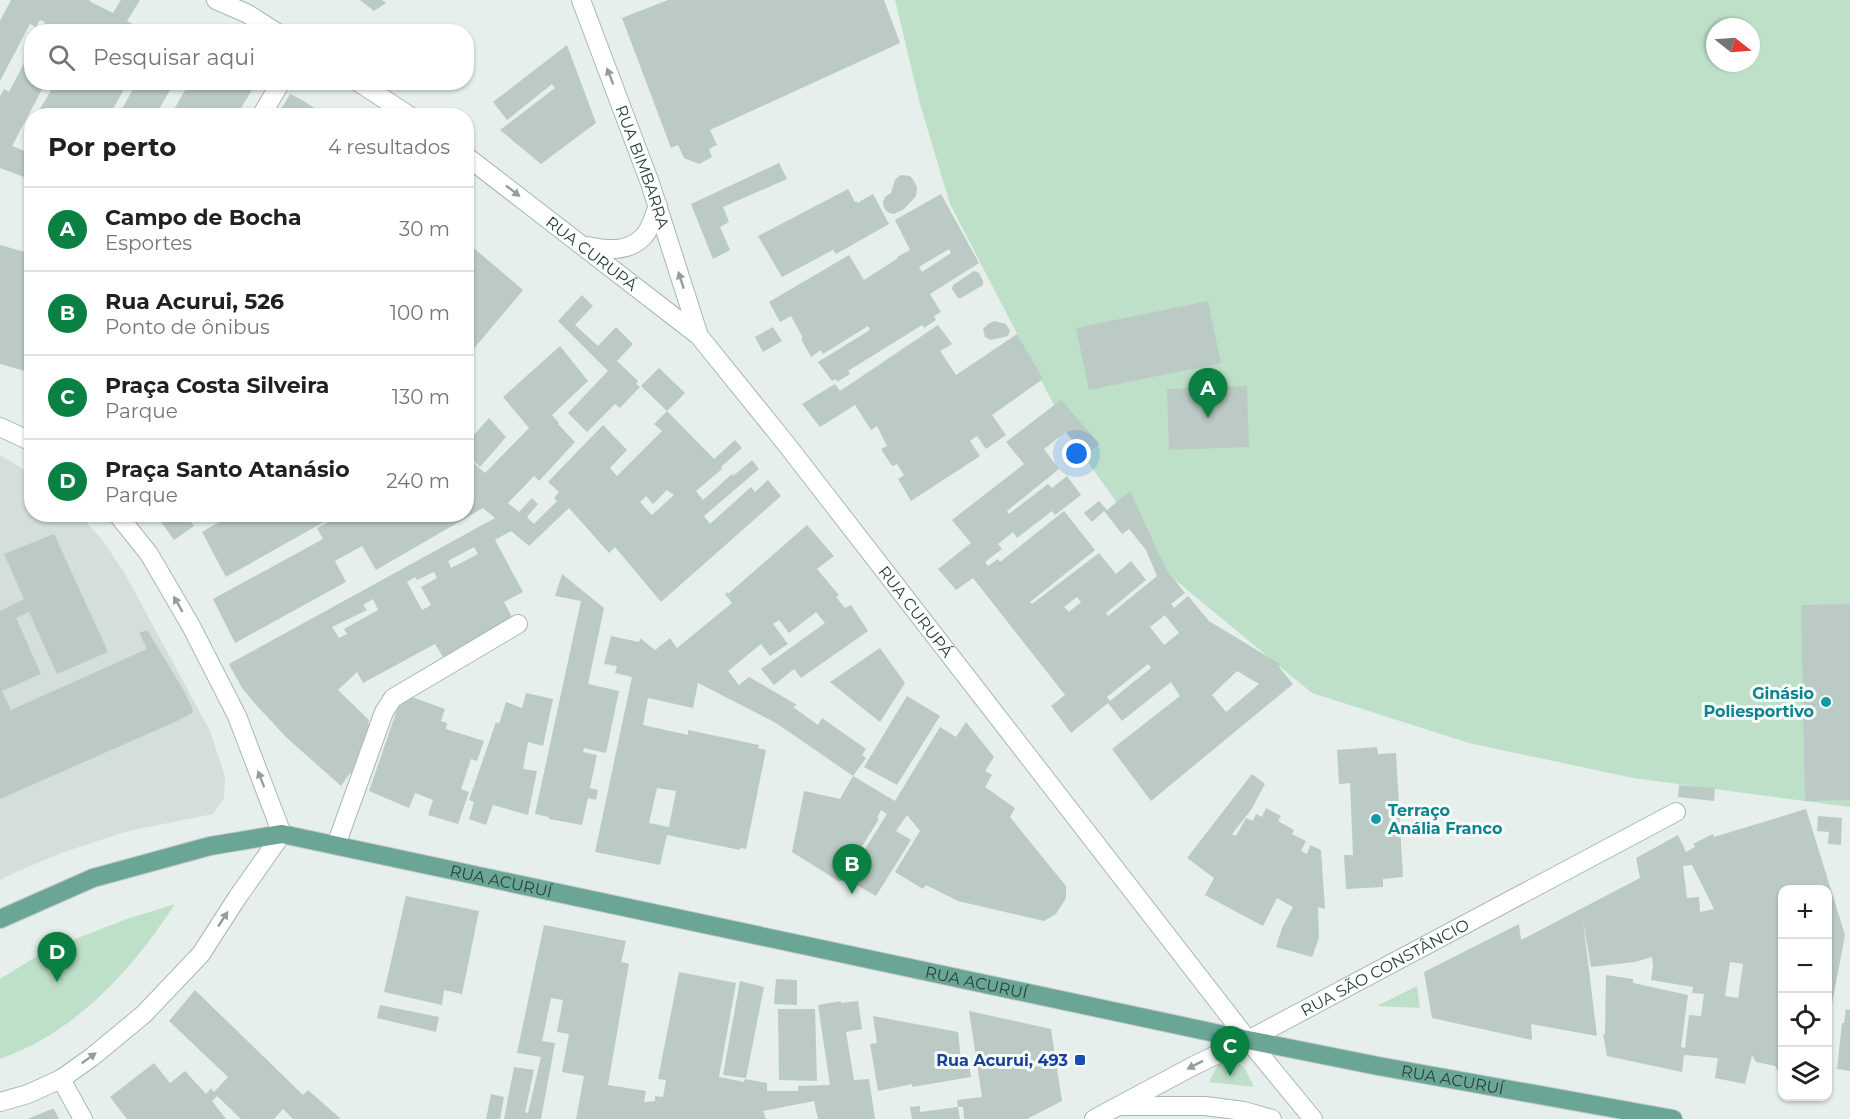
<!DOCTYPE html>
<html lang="pt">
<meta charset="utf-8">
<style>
:root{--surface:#fff;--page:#f2f2f2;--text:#202124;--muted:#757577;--line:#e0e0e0;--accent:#0b8043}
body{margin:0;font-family:Montserrat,sans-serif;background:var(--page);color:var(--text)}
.controls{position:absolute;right:18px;bottom:18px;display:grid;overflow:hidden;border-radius:12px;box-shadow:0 2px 4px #0004}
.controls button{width:54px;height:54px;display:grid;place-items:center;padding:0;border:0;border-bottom:2px solid var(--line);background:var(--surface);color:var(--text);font:30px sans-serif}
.compass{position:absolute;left:1706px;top:18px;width:54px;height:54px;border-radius:50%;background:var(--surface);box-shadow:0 2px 4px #0004;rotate:107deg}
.you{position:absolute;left:1077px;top:454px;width:21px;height:21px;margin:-15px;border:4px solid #fff;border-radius:50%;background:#1a73e8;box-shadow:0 0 0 9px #1a73e833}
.badge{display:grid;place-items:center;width:39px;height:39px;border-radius:50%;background:var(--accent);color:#fff;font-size:20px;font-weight:700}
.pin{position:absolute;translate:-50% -50px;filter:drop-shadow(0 2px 3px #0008)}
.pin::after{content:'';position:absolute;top:32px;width:21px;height:18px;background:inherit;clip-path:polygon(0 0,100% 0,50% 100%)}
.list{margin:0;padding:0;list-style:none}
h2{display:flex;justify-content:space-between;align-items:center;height:78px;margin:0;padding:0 24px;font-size:26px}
h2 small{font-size:20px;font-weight:400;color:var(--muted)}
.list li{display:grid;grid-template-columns:39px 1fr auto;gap:18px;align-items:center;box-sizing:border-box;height:84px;padding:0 24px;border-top:2px solid var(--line)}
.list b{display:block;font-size:22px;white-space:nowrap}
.list p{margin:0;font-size:20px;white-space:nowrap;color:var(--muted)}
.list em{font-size:20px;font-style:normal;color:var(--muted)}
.icon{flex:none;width:33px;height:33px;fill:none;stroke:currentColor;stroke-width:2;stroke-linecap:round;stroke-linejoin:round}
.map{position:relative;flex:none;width:1850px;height:1119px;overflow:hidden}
.search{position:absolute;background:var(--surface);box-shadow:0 2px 4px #0004;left:24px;top:24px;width:450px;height:66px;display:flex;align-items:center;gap:15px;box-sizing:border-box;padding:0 21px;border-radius:24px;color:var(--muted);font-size:22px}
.panel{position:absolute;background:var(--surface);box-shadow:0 2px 4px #0004;left:24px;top:108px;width:450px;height:414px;border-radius:24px}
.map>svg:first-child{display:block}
.built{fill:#d4dfda}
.green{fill:#bfe0c8;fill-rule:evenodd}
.building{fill:#bbcac4;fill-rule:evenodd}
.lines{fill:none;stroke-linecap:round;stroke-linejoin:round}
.minor-casing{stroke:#a8b8b2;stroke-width:20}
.major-casing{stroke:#c2cac8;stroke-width:20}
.minor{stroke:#fff;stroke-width:18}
.major{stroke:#6aa596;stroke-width:18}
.oneway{fill:#92a09c}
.culture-dot{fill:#0f9aa8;stroke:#f7fbf9;stroke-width:2}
.transit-dot{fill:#1a4fb4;stroke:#f7fbf9;stroke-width:2}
.labels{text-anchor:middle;stroke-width:6;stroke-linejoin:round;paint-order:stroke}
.street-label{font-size:16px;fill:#24423a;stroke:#f7fbf9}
.culture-label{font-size:16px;font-weight:bold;fill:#0d838f;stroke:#f7fbf9;text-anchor:end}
.transit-label{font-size:16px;font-weight:bold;fill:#164399;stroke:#f7fbf9;text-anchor:end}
</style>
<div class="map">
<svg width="1850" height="1119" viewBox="0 0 1850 1119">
<rect width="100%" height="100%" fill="#e6efeb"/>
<polygon class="built" points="0,455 31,474 32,514 80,515 103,541 125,574 210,731 225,777 224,798 213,814 128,831 64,852 16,872 0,880"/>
<g class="green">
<path d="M895 0H1850V807L1633 778 1469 743 1312 693 1168 574 1072 440 950 204 920 104ZM1715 27H1751V63H1715Z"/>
<path d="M175 904C132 970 76 1032 0 1059V979L39 955 60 945 124 920Z"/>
<polygon points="1417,986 1420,1008 1377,1006"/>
<polygon points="1231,1056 1245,1069 1254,1087 1209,1082 1221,1059"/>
</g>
<g class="building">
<polygon points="11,0 90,0 89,1 113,13 121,0 140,0 127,21 147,32 40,32 45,22 40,20 36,27 30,24 0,81 0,21"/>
<polygon points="360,0 382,0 386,3 374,11"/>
<polygon points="668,0 884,0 900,43 710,130 717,145 709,149 712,157 699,164 684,158 678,145 671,148 622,18"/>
<polygon points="567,45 596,123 541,164 500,130 555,88 552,84 507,120 493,102"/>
<polygon points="32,48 32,82 46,82 12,146 32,154 32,180 0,168 0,96 4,89 9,92"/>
<polygon points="56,82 128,82 109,116 51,116 40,109"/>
<polygon points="137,82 182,82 179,88 173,85 155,116 118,116"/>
<polygon points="190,82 257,82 236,116 170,116"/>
<polygon points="290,94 302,100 327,116 277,116"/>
<polygon points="779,163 787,179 723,207 729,222 720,227 730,250 713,259 691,204"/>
<polygon points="900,175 910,176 914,181 917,187 916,196 904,209 894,214 889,213 884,208 883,202 885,197 891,193 895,180"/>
<polygon points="848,189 855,202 857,201 857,203 873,194 889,224 836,254 833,250 782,277 758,236"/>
<path d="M941 194 979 263 930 294 941 312 934 316 936 320 924 328 922 325 848 371 850 374 837 382 836 379 832 381 818 362 870 330 868 326 823 354 821 350 811 357 801 339 803 338 791 316 780 322 769 302 849 255 864 280 898 258 897 257 910 250 895 220ZM949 249 951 253 922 272 919 267Z"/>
<polygon points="469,244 523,290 471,352 466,349 466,247"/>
<polygon points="0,245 32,254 32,373 0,364"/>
<polygon points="974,271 979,273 983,281 983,285 961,298 958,298 952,289 953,285"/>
<polygon points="582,295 593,306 575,325 598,346 616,327 633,344 617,361 638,381 636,384 640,387 620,408 615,404 587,432 568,413 608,371 558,321"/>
<polygon points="1208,301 1221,363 1089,390 1076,328"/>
<polygon points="994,321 1006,324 1010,331 1008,336 991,340 985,337 983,329 988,324"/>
<polygon points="938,325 952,344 940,351 956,375 1017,334 1043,379 992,415 1006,435 986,449 977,436 970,441 980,456 911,501 898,479 904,475 897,464 892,466 881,449 887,446 877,426 871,430 855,405 820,427 802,404 835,384 840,391"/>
<polygon points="773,327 782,341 763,352 755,337"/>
<path d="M560 346 588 381 552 415 559 423 558 424 575 442 539 481 534 476 508 503 519 512 532 498 538 504 527 517 534 524 557 501 554 498 559 492 548 482 603 425 627 450 610 468 617 476 662 431 654 424 667 411 714 459 735 440 742 448 721 467 722 469 696 491 703 500 732 474 733 476 752 460 759 469 704 516 710 524 751 487 755 492 768 480 781 496 661 602 615 547 609 553 569 508 529 546 511 531 495 540 523 592 504 602 512 617 443 657 435 644 363 683 357 672 338 690 369 720 368 723 371 725 353 775 350 773 341 786 287 738 258 707 242 688 229 664 495 518 483 508 376 570 362 546 335 561 346 582 235 643 213 599 323 539 317 528 343 514H466V456L485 473 529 428 503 397ZM667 490 674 495 652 515 640 502 646 496 653 504ZM474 547 478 554 451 568 448 561ZM434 572 437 578 421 587 431 605 422 610 407 582 415 577 417 580ZM373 599 378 610 344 629 347 634 339 638 332 627 367 610 363 605Z"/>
<polygon points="659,368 685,393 667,411 641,386"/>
<polygon points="1247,386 1249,447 1169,450 1167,389"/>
<path d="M1061 400 1100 444 1084 456 1066 432 1044 449 1059 469 1007 511 1009 514 1048 484 1052 488 1067 476 1081 495 1055 515 1052 511 1017 538 1013 532 998 544 1002 549 985 562 988 566 998 559 1000 562 1064 511 1095 550 1030 602 1032 604 1099 553 1116 574 1131 561 1146 580 1106 613 1108 616 1157 576 1146 550 1129 529 1122 534 1104 511 1092 522 1084 513 1099 501 1107 510 1130 491 1166 569 1185 593 1171 604 1174 608 1188 596 1209 621 1280 664 1279 667 1293 684 1151 801 1112 749 1180 696 1171 682 1122 721 1108 703 1071 733 1051 706 1065 695 973 578 956 590 938 569 971 543 952 520 1024 464 1006 442ZM1077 597 1081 602 1069 612 1064 607ZM1165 615 1179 633 1164 645 1150 627ZM1148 664 1151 668 1110 701 1107 697ZM1237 671 1259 684 1226 712 1212 695Z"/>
<polygon points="489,418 506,437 480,467 466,453 466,444"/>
<polygon points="171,514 185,514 194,526 174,540 161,522"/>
<polygon points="233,514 329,514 331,518 226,577 202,532"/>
<path d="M807 525 834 556 817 569 839 595 836 597 845 608 851 605 868 631 801 678 794 669 774 685 761 669 825 623 816 612 789 633 779 620 773 624 788 644 770 656 761 644 728 671 739 685 749 677 797 705 793 707 818 725 822 718 866 749 862 755 866 758 853 776 776 723 698 683 693 708 648 698 643 725 688 735V730L759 745 758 748 766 750 746 849 740 848V850L667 835 660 865 595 852 632 677 615 673 617 666 604 664 611 636 639 642 640 638 655 650 670 638 677 648 732 603 725 594 727 592 728 594ZM657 788 676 791 669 827 649 823Z"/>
<polygon points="54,534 108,652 57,674 29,612 16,618 41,674 2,691 11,710 147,649 139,633 147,630 184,691 193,710 192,713 177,721 0,799 0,611 24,599 4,554"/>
<polygon points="562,574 604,608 588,684 619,691 606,753 584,748 583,752 597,755 590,788 598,790 596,800 588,798 582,825 549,819 549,817 535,814 581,601 555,596"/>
<polygon points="1850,604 1850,800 1805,801 1801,605"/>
<polygon points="880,648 905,683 880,722 830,682"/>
<polygon points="526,693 553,699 543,746 528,742 523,769 537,771 528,815 493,805 486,825 469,819 474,802 469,800 496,722 499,724 506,702 522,708"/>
<polygon points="907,696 940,716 897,785 864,767"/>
<polygon points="412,697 445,709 441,721 447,723 446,729 484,741 477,761 471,759 461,789 469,792 458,824 428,815 433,800 415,793 409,808 369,791 400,701 406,698"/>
<polygon points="966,722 994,757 985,771 992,775 985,787 1015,808 1010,817 1066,886 1066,898 1056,914 1044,921 958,901 926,885 923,889 895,872 920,831 907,815 896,831 911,840 876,896 846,879 887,814 881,810 877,818 879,819 840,882 792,852 804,791 840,799 853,776 895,801 940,727 956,737"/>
<polygon points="1377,747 1378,754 1396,753 1403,877 1383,879 1383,887 1346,889 1344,855 1353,855 1350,783 1339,784 1337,750"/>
<polygon points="1252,774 1265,784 1251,810 1232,834 1236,836 1246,818 1253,821 1256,814 1262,817 1266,808 1281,816 1278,821 1294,830 1292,834 1306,841 1301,851 1307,854 1310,845 1321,850 1325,909 1318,907 1319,938 1312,957 1276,947 1282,928 1293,907 1277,898 1263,926 1205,895 1214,878 1187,858"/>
<polygon points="1679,785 1715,788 1714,801 1678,797"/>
<path d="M1806 809 1845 935 1828 1025V890H1782V1072L1778 1071 1775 1066 1756 1062 1752 1055 1745 1084 1715 1078 1718 1058 1684 1055 1682 1072 1607 1056 1603 1034 1605 1035 1606 975 1633 979V983L1688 995 1681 1047 1685 1048 1689 1015 1701 1016 1704 994 1692 993 1693 987 1651 980 1653 966 1652 957 1635 962 1591 967 1583 921 1597 1036 1531 1024 1532 1040 1432 1018 1424 972 1519 924 1521 940 1640 878 1636 858 1678 835 1686 852 1695 847 1693 844 1713 834 1714 837ZM1692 865 1714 909 1700 912 1699 897 1687 898 1683 866ZM1730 962 1743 964 1738 998 1725 996Z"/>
<polygon points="1818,816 1842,818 1841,845 1828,844 1829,832 1817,831"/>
<polygon points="406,896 479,911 462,994 444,990 442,1005 384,992"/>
<polygon points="544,925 626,941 621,962 629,964 608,1085 646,1091 644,1102 655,1101 655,1096 663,1097 666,1080 658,1079 679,972 736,983 719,1077 744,1082 745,1079 767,1083 767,1091 798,1091 798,1086 830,1085 818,1005 841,1001 841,1003 858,1001 862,1029 846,1032 854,1080 869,1079 875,1119 818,1119 814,1101 763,1111 766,1119 576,1119 584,1076 562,1072 569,1034 557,1032 563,1000 551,998 542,1041 555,1043 541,1119 504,1119 514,1067 534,1070 525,1112 528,1113 541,1057 517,1053"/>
<polygon points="776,979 797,980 797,1005 774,1004"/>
<polygon points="740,981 764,987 746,1078 723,1075"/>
<polygon points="195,990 303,1095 308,1090 341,1119 293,1119 283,1109 274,1119 241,1119 217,1096 212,1101 226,1119 127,1119 110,1097 154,1063 170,1083 185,1071 206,1094 211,1088 214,1092 228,1077 169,1021"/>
<polygon points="380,1005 439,1017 436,1032 377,1018"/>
<polygon points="778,1009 815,1009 817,1081 779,1080"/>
<polygon points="1846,1009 1850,1010 1850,1071 1837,1069 1842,1023 1844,1023"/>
<polygon points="969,1011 1051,1029 1062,1101 1027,1119 964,1119 963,1107 958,1107 957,1100 982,1097"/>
<polygon points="873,1016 958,1032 961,1060 969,1064 971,1077 912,1087 912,1084 878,1091 870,1044 877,1043"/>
<polygon points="491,1094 504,1097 500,1119 486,1119"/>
<polygon points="920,1106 920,1112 958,1107 960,1119 912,1119 910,1107"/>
<polygon points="54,1109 59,1119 27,1119 52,1109"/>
</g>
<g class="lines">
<defs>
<g id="minor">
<polyline points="216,0 248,14 276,32"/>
<path id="s1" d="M581 0 650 183 699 336"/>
<polyline points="358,82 410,116"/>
<polyline points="261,116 281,82"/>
<path id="s2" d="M466 156 699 336 787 445 1248 1040 1313 1119"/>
<path d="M587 246C607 250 628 253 644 236 651 229 654 215 658 206"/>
<polyline points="0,427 32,442"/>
<polyline points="336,845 384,712 393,698 518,624"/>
<polyline points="61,1079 83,1119"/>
<polyline points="0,1102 28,1094 61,1079 92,1057 144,1014 201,954 237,898 282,834 237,716 191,626 149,554 117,514"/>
<polyline points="1122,1106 1205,1106 1244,1111 1272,1119"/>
<path id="s3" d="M1094 1119 1195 1065 1248 1040 1676 812"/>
</g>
<g id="major">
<path id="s4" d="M0 919 93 878 210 846 282 834 1248 1040 1378 1066 1673 1119"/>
</g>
</defs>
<use href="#minor" class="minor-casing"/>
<use href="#major" class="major-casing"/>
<use href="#minor" class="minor"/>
<use href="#major" class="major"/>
</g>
<defs><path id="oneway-solid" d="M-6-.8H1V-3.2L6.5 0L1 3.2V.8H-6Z" transform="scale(1.5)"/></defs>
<g class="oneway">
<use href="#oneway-solid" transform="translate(610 76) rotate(-111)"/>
<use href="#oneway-solid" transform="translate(513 191) rotate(38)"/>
<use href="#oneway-solid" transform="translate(681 280) rotate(-108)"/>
<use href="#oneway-solid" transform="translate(178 604) rotate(-120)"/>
<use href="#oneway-solid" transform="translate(261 779) rotate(-111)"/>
<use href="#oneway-solid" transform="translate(223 919) rotate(-57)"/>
<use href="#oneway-solid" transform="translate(89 1058) rotate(-36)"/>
<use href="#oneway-solid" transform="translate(1195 1065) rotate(153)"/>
</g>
<g class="culture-dot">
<circle cx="1826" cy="702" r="6"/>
<circle cx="1376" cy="819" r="6"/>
</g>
<rect class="transit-dot" x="1074" y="1054" width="12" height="12" rx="3"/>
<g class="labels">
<g class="street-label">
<text dy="6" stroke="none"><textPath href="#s1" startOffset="178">RUA BIMBARRA</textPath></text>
<text dy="6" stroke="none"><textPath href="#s2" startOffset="159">RUA CURUPÁ</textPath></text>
<text dy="6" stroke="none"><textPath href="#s2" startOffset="645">RUA CURUPÁ</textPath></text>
<text dy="6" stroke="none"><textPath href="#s4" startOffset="520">RUA ACURUÍ</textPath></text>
<text dy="6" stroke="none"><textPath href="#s3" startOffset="328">RUA SÃO CONSTÂNCIO</textPath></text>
<text dy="6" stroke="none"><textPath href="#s4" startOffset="1006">RUA ACURUÍ</textPath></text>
<text dy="6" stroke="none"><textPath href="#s4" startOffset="1492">RUA ACURUÍ</textPath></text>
</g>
<g class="culture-label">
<text x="1814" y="699">Ginásio<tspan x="1814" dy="18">Poliesportivo</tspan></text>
<text x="1388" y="816" text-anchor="start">Terraço<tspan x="1388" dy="18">Anália Franco</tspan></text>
</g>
<g class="transit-label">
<text x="1068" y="1066">Rua Acurui, 493</text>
</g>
</g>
</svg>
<div class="controls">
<button>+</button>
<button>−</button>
<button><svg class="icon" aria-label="locate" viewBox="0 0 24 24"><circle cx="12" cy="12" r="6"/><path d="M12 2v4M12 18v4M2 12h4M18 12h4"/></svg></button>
<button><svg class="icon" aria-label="layers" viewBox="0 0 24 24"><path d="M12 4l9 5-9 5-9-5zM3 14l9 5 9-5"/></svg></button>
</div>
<svg class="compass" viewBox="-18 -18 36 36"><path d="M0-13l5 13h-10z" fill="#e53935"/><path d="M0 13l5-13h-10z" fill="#757577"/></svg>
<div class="you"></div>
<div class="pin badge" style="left:1208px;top:418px">A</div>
<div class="pin badge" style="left:852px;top:894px">B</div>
<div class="pin badge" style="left:1230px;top:1076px">C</div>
<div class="pin badge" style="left:57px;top:982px">D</div>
<div class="search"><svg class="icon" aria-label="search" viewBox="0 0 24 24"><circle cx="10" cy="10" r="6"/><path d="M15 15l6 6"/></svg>Pesquisar aqui</div>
<section class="panel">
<h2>Por perto<small>4 resultados</small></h2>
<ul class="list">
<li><span class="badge">A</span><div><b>Campo de Bocha</b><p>Esportes</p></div><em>30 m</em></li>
<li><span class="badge">B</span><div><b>Rua Acurui, 526</b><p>Ponto de ônibus</p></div><em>100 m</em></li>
<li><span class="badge">C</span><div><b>Praça Costa Silveira</b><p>Parque</p></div><em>130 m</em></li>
<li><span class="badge">D</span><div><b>Praça Santo Atanásio</b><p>Parque</p></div><em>240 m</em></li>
</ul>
</section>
</div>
